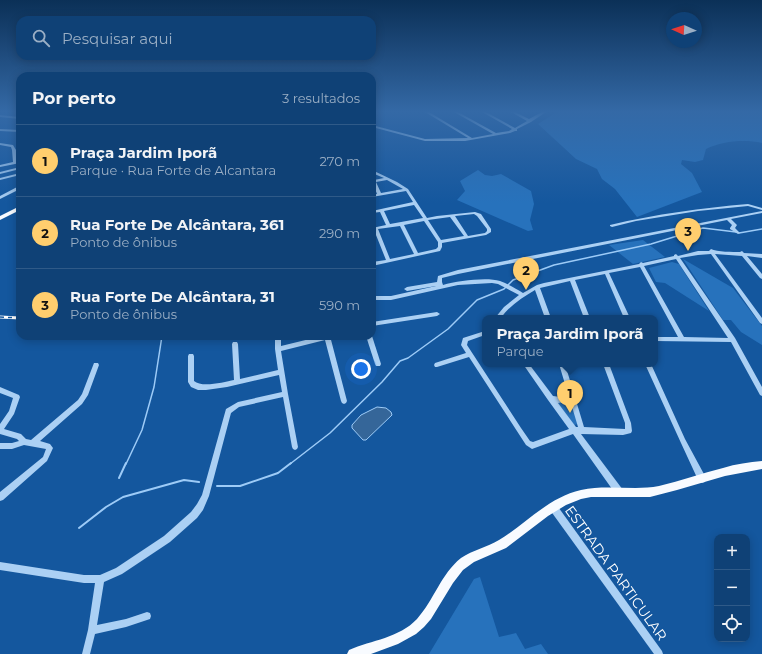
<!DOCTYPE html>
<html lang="pt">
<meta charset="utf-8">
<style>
:root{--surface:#0f4176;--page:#18487b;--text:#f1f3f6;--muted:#9bafc5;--line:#2f5a88;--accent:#ffce6e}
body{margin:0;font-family:Montserrat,sans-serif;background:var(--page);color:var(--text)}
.controls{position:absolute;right:12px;bottom:12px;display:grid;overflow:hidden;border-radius:8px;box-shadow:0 2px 10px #0003}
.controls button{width:36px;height:36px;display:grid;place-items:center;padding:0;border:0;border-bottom:1px solid var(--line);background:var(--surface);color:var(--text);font:20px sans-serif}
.compass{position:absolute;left:666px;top:12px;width:36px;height:36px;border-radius:50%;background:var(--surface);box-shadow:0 2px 10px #0003;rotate:273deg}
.you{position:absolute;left:361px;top:369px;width:14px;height:14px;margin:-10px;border:3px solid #fff;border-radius:50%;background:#1a73e8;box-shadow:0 0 0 6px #1a73e833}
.badge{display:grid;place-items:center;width:26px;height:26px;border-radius:50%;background:var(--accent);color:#111;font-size:13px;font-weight:700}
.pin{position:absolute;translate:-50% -33px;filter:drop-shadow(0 1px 2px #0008)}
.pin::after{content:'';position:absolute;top:21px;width:14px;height:12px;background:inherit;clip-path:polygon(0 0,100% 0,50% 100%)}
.popup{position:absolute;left:482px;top:315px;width:176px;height:52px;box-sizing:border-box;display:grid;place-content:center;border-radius:8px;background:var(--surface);filter:drop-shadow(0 1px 3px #0005);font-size:13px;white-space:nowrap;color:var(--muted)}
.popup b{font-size:15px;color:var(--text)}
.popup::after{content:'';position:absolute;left:50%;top:100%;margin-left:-8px;border:8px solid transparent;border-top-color:var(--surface)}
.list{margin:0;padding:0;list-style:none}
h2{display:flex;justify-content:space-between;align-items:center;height:52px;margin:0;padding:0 16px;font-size:17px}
h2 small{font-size:13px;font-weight:400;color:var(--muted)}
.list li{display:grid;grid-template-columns:26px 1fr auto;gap:12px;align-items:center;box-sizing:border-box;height:72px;padding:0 16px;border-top:1px solid var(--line)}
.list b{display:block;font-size:15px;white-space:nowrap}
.list p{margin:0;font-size:13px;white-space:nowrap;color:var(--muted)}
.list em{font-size:13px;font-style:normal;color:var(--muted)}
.icon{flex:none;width:22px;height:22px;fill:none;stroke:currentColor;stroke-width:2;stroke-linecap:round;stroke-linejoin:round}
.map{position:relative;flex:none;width:762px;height:654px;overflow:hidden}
.search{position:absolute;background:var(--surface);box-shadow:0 2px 10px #0003;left:16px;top:16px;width:360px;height:44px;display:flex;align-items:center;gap:10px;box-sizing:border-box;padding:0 14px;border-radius:12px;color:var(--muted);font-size:15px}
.panel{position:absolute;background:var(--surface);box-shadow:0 2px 10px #0003;left:16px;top:72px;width:360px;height:268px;border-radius:12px}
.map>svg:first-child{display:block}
.green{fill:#2772bc}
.water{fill:#356699;stroke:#9dcbf7}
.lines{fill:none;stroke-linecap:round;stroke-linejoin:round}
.stream-far1{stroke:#9dcbf7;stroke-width:1.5}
.stream{stroke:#9dcbf7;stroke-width:2}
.minor{fill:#abd0f4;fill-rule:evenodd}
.major{fill:#f8fbff;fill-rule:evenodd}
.rail-casing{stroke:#fff;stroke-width:3}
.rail{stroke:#14579e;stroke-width:1.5;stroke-dasharray:4;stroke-linecap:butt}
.labels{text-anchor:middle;stroke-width:3;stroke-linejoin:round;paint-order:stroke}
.near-street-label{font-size:14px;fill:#fff;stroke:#14579e}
</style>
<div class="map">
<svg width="762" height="654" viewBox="0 0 762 654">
<rect width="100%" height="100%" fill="#14579e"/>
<g class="green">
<path d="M557 112H762V143C744 139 723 141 706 149L703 160 695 162 682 160 681 164 692 173 702 192 637 217 615 189 602 179 597 169 576 159 538 124Z"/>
<polygon points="478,170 485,175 492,176 501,174 531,191 534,204 530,220 533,230 528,231 457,200 465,191 460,181"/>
<polygon points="643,240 665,257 633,264 609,245"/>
<polygon points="683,259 733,288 762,326 762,345 741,332 731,320 723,320"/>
<polygon points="672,262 679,264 709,311 665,283 656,282 649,268"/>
<path d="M571 399 578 424 574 425 556 401C562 403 566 403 571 399Z"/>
<polygon points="480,577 499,637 516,633 525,649 541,644 548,654 429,654 474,579"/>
</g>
<polygon class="water" points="377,407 386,408 391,412 392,415 366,440 363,440 352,428 352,425 361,415"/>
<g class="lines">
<g class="stream-far1">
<polyline points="739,233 762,229"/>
<polyline points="126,464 142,430 154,387 162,336"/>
<polyline points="290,464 330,433 382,382 400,361 408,358 448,329 477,300 504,289 513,280 554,265 651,244 703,228 736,232"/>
</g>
<g class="stream">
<polyline points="119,478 126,463"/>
<polyline points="217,486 240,486 278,473 291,463"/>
<polyline points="79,528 106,507 123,497 184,480 199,482"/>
</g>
<g class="minor">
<polygon points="425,112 429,112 472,138 493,134 454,112 458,112 496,133 509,131 512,129 482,112 486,112 515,128 527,121 511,112 515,112 529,119 542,112 546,112 531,122 517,129 517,131 515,131 510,133 465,141 425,141 372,127 372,125 425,139 468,138"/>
<polygon points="0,115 20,117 20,119 0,117"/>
<polygon points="0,129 20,130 20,132 0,131"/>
<polygon points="0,143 13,145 16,150 17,162 20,161 20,163 0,167 0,165 13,162 12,150 11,147 0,145"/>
<polygon points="20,167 20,169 0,174 0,172"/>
<path d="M372 170 397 182 408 189 427 218 437 216 475 212 481 214 491 229V232L486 235 442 243V247L440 251 372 266V262L386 260 374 230H372V228L386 225 380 212 372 213V211L413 202 406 191 372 197V195L377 194 372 181 374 180 384 178 372 173ZM387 180 403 189 381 193 376 182ZM414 205 423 218 390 224 384 211ZM474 214 477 216 487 229V231L485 233 468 236 455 216ZM450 217 464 236 441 240 428 220ZM424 221 438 242V247L436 249 418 253 404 225ZM400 226 414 254 390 259 378 229Z"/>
<polygon points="20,173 20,175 0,180 0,178"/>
<polygon points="19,186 20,186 20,189 0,199 0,196"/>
<path d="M748 204 762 208V210L748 206 698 211 636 221 612 227 610 226V225C656 214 702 208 748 204Z"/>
<path d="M762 211V213L731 219 737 225 735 228 740 233 738 234 730 229V228L732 225 727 220 458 274 442 278V282L443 285C458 281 486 277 500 281 508 284 516 289 523 293L537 285 544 283 639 264 641 262 643 263 674 256V255L676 254 678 256 698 251H709L711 249C717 252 733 252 740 252L742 251 744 253 762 254V258L747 256 762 274V279L760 278 742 256 715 254 762 318V324L760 323 711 254 698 255 680 258 735 338 762 387V396L760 395 731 342 655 341V337H678L640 267 609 273 630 318H624L605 274 575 280 590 318H584L570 281 540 288 551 318H545L535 290C523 297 509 306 501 318H495L504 307 519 295 498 284 492 283 458 285 391 300H372V296H391L436 286 407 291 404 289 407 287 437 282 438 276 458 270ZM676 259 728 338 684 337 644 266Z"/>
<polygon points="372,285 375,286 376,287 375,288 372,289"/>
<polygon points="437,312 440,314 437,316 372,326 372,322"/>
<path d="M485 331V335L468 341 467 345 521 428 530 441 533 442 569 429 548 400 523 364H529L553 396C559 397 563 398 568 394L559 364H565L584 427 625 429V423L603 364H609L631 423 632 431 631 433 623 435 581 434 623 490 624 493 623 496 620 497 617 496 573 434 532 449 526 445 469 357 437 367H435L434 365 435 363 466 353 461 345 463 338ZM570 400 578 427H576L558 403 564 402Z"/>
<path d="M275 336H281V346L322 336H330L347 401 346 403 344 404 342 403 341 401 325 340 281 351 288 394 298 447 297 449 295 450 293 449 292 447 283 397 239 407 231 413 209 496 203 510 197 518 170 542 122 574 104 582 97 625 126 619 147 612 150 613 151 616 150 619 126 627 95 634 90 654H82L88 630 95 583H84L0 570V562L84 575H100L116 568 164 536 191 512 197 504 202 495 226 409 238 402 282 392 279 375 227 387 206 390H198L191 387 188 382V356L189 354H193L194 356V381C202 388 224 382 234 380L232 344 233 342H237L238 344 240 379 278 370 275 349Z"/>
<polygon points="366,336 372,336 381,364 380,366 376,366 375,364"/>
<polygon points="94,363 98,363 99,365 88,395 82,404 40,441 50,444 53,448 47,461 3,500 0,501 0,492 43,457 46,449 24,445 12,449 0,449 0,443 12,443 19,441 17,439 0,434 0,424 9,411 13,398 0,393 0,387 19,395 20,397 14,414 4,429 21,434 26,439 31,440 78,400 82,394"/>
<polygon points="645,364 651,364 685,439 705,476 706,479 705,482 702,483 699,482 681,443"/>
<polygon points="553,503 556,504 662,651 663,654 654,654 550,510 549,507 550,504"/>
</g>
<g class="major">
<polygon points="20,206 20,210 0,220 0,216"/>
<path d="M762 461V469L725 476 677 490 650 497H591L581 499 566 505 548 516 506 548 474 562 463 570 453 583 431 619 424 627 416 634 398 644 371 654H347L349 650C372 640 399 638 417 619 434 600 441 574 461 558 473 550 487 547 499 540 527 523 549 497 581 490 607 484 634 491 659 486 681 481 702 473 723 468 736 464 749 462 762 461Z"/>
</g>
<defs>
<polyline id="rail" points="0,317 20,318"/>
</defs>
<use href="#rail" class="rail-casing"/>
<use href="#rail" class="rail"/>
</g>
<linearGradient id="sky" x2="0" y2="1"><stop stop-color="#0b3057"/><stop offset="0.55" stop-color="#3469a6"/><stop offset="1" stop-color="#3469a6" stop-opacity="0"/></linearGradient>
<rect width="762" height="203" fill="url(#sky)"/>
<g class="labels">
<g class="near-street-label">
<text transform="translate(616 573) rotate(54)" y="5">ESTRADA PARTICULAR</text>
</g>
</g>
</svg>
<div class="controls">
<button>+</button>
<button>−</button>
<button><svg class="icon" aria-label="locate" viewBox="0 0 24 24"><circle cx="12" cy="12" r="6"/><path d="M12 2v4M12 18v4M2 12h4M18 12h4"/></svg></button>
</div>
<svg class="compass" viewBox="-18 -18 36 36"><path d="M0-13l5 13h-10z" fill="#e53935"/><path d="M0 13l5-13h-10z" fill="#9bafc5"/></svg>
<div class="you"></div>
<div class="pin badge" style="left:570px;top:413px">1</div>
<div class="popup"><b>Praça Jardim Iporã</b>Parque</div>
<div class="pin badge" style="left:526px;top:290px">2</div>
<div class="pin badge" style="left:688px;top:251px">3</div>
<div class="search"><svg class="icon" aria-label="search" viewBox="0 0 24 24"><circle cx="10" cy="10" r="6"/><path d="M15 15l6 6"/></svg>Pesquisar aqui</div>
<section class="panel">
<h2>Por perto<small>3 resultados</small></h2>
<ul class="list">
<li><span class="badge">1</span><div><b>Praça Jardim Iporã</b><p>Parque · Rua Forte de Alcantara</p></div><em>270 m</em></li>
<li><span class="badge">2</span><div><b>Rua Forte De Alcântara, 361</b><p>Ponto de ônibus</p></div><em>290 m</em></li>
<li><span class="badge">3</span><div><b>Rua Forte De Alcântara, 31</b><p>Ponto de ônibus</p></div><em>590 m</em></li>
</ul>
</section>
</div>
